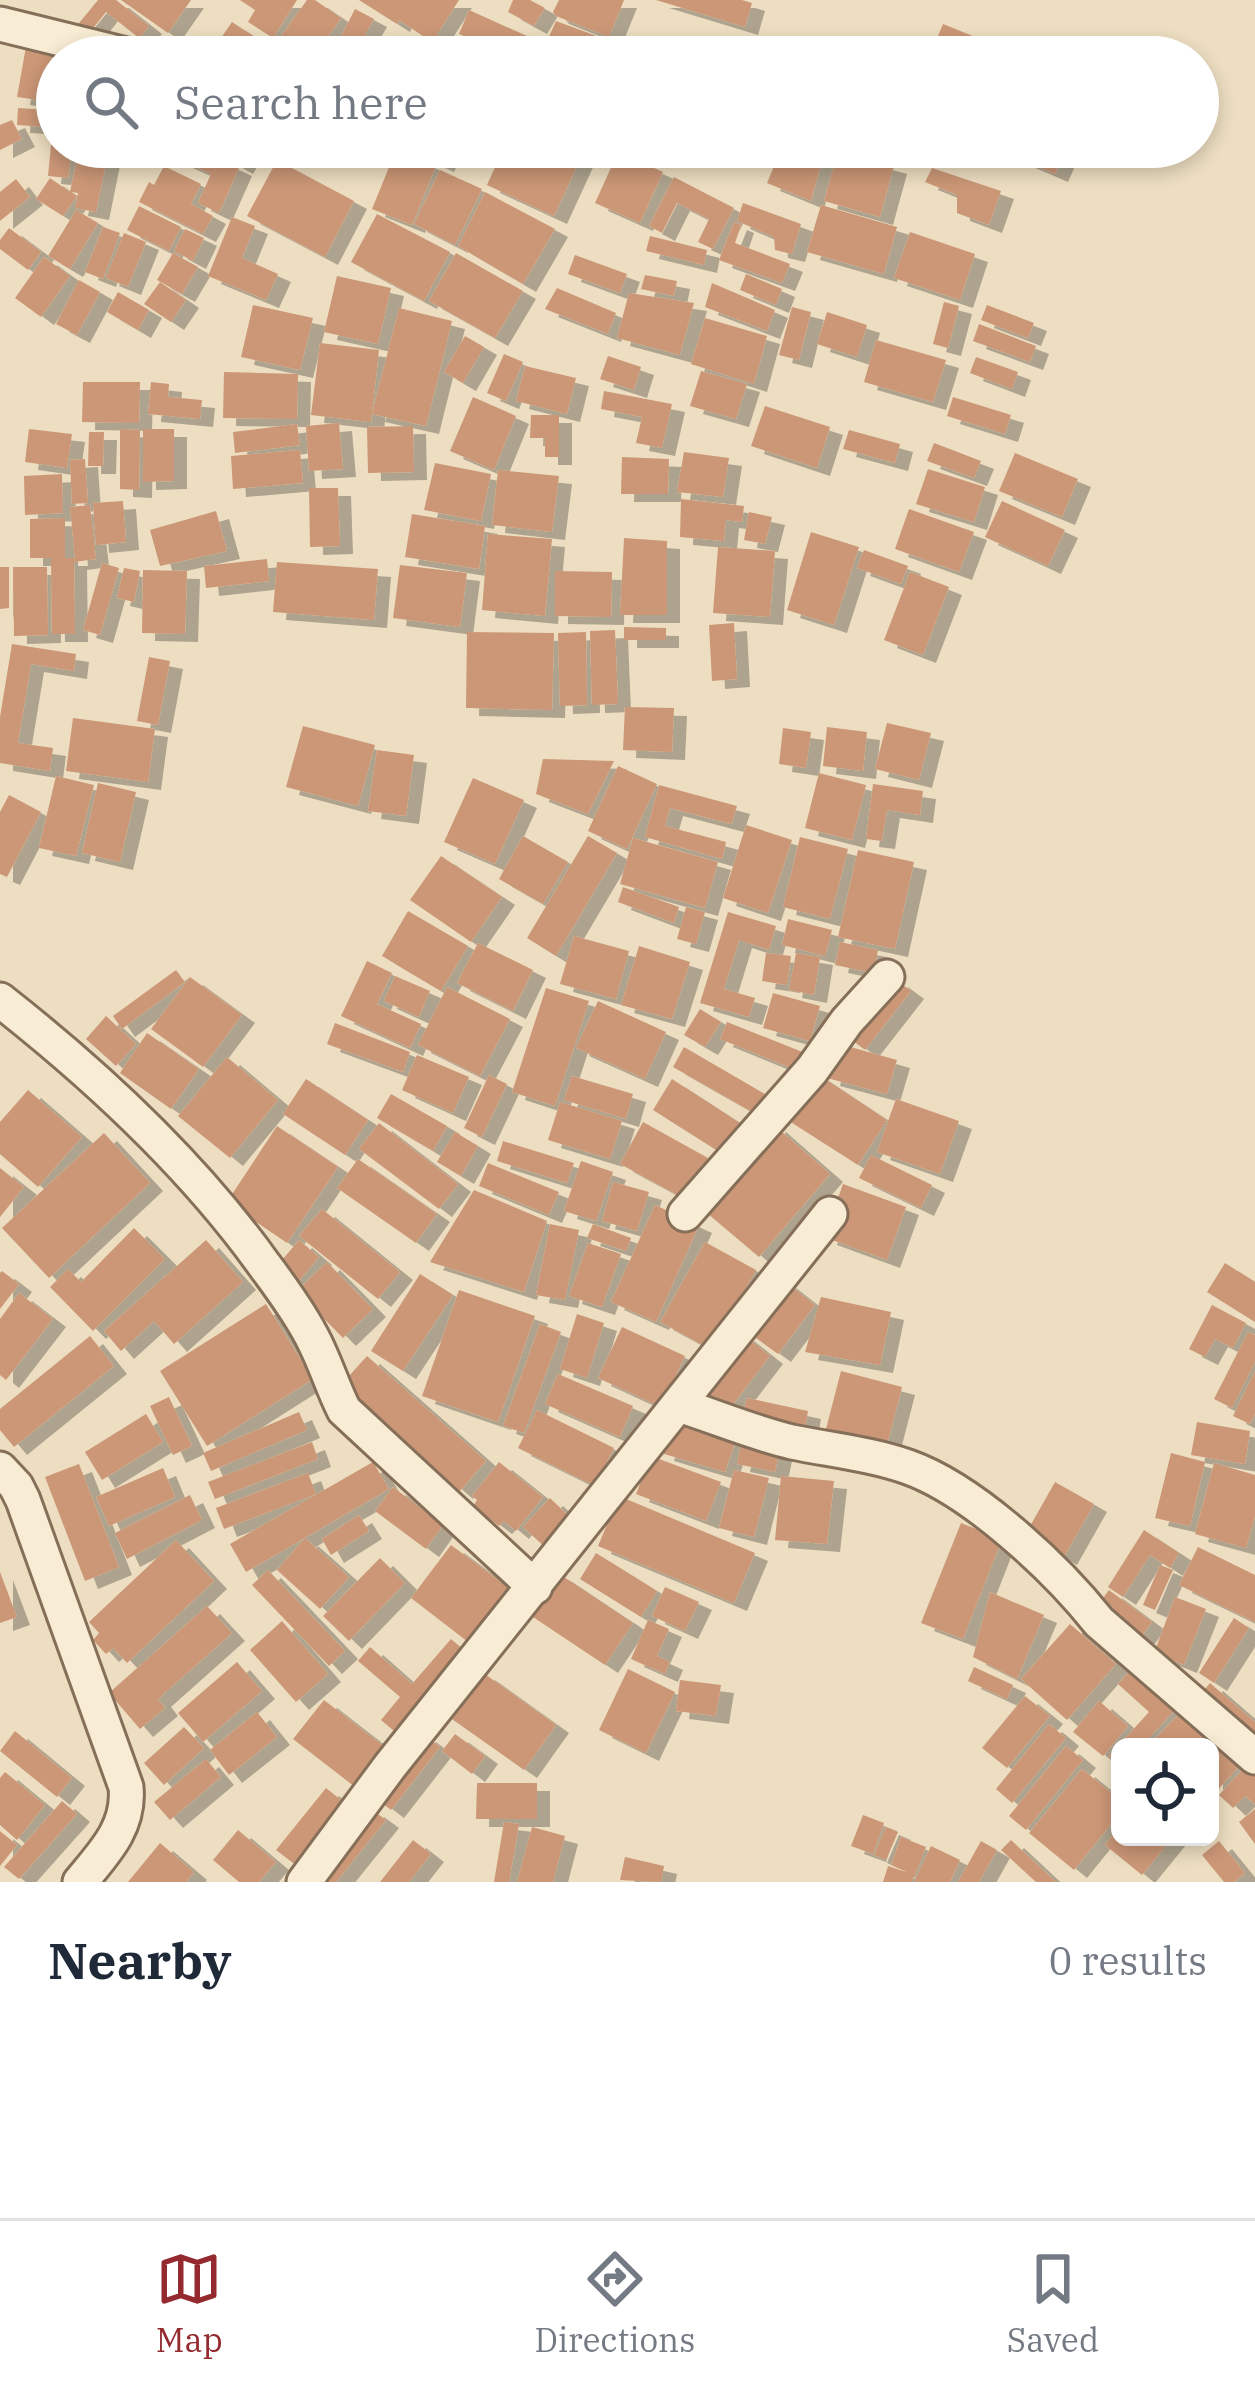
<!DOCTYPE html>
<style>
:root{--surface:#fff;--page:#f6f6f7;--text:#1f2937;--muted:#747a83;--line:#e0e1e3;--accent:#942a2f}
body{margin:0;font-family:"IBM Plex Serif",serif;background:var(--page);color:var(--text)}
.controls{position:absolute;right:36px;bottom:36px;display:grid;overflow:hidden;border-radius:18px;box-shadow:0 6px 18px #0003}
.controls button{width:108px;height:108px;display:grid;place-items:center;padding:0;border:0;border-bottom:3px solid var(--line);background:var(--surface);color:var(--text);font:60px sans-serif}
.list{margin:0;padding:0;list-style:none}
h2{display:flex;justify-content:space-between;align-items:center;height:156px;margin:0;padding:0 48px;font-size:51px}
h2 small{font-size:39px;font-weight:400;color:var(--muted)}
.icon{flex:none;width:66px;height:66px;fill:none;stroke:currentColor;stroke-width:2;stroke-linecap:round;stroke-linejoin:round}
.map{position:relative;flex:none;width:1255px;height:1882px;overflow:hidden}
.search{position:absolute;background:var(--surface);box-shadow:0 6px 18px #0003;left:36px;right:36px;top:36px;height:132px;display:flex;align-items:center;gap:30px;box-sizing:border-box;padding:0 42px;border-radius:66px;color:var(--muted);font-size:45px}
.sheet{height:336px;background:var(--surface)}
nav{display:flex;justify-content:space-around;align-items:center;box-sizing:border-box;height:168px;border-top:3px solid var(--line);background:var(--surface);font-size:33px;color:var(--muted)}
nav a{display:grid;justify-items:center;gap:6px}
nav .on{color:var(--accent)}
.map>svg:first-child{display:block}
.building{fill:#cb9777;filter:url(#shadow)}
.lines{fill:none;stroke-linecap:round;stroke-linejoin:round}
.minor-casing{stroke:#866f59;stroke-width:39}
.minor{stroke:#f8ecd4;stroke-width:33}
</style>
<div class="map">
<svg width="1255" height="1882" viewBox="0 0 1255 1882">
<defs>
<filter id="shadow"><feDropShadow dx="13" dy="8" stdDeviation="0" flood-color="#0004"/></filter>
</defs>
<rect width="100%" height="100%" fill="#eddec1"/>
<g class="building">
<polygon points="98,0 116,0 149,26 139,38 106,12 86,37 75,28"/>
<polygon points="121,0 191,0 168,33"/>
<polygon points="240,0 297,0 273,38 248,22 255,10"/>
<polygon points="307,0 315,0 341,18 314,57 299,57 277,42"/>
<polygon points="359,0 459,0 432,42 399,20 397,24"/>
<polygon points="513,0 530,0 545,8 534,26 508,12"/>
<polygon points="559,0 624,0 609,37 556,16 553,12"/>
<polygon points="656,0 742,0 752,3 745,27"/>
<polygon points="355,9 374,19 352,57 335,48"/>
<polygon points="469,10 527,36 518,57 459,34"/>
<polygon points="556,21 613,42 608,57 540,57"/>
<polygon points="232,22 273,49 268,57 208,57"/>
<polygon points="943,24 1005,49 1001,57 930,55"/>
<polygon points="447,40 481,57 438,57"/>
<polygon points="27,41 54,45 45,101 17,97"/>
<polygon points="18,108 50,110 49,127 17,125"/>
<polygon points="12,120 22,139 0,150 0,125"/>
<polygon points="51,145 72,147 68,178 48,176"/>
<polygon points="80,147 108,153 96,212 75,208 78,193 71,192 77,196 63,216 36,199 50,178 70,192"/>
<polygon points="177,147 193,147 239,168 219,213 198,203 211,174 173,157"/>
<polygon points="207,147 251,147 240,166"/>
<polygon points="404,147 449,147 441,164"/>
<polygon points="504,147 570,147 583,153 554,216 487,185"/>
<polygon points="782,147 826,147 811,201 767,183"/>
<polygon points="1025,147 1067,147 1055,174 1020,159"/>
<polygon points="396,150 436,166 412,225 372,209"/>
<polygon points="838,151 894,166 880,217 824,201"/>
<polygon points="618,152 663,172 640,223 595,203"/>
<polygon points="277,160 354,201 325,257 247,216"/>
<polygon points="164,166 201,184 191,204 213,216 203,234 139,202 149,182 154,185"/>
<polygon points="932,168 1001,191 989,225 957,213 957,195 925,182"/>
<polygon points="440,170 482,189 455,245 414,224"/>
<polygon points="674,177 734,208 713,249 698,242 709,219 677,203 662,233 649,226"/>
<polygon points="16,179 30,197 0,221 0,192"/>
<polygon points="485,192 555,229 523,284 458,246"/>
<polygon points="743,203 801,224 792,254 775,250 774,237 737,221"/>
<polygon points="821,205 897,227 884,274 807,252"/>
<polygon points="139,206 181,227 169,251 127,230"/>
<polygon points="76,210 98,223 70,269 48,256"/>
<polygon points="377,214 450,252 424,301 351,262"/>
<polygon points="232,217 255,226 242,258 278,274 266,300 208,276"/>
<polygon points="734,222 741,225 735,243 790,264 782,283 719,260"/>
<polygon points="103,227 120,233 103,279 85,272"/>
<polygon points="9,228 41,252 28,270 0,249 0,240"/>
<polygon points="185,229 204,238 193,261 174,251"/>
<polygon points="910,232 975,254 960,300 894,278"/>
<polygon points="124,233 146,242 128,287 106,278"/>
<polygon points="650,236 707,250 704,265 646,251"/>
<polygon points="173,253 198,267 182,294 157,280"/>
<polygon points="456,253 523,291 495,338 429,301"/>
<polygon points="575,255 627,274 620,293 568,274"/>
<polygon points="44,257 70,276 41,317 15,298"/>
<polygon points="746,274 782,289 776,305 740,290"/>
<polygon points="645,275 677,281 674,296 641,289"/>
<polygon points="337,276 391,288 378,344 324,332"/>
<polygon points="79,280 100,292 77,335 56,324"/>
<polygon points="160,282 186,300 171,322 144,304"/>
<polygon points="712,283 775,310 767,331 705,307"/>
<polygon points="557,288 616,313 608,334 545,309"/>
<polygon points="118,292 149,310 138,330 107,312"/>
<polygon points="629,293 694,303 680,355 617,338"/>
<polygon points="944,302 959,306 948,348 933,344"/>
<polygon points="253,305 313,318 300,370 241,357"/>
<polygon points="987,305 1034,323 1028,338 981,320"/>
<polygon points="792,307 811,312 799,360 779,355"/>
<polygon points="399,308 452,321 426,426 372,414"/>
<polygon points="827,312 867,325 857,357 817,344"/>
<polygon points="705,318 767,336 754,384 691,364"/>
<polygon points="979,324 1036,346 1030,362 973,341"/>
<polygon points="465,336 484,347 463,383 444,372"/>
<polygon points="876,340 946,360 933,402 864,382"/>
<polygon points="320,343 379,350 371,422 311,415"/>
<polygon points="504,354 523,362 506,401 487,393"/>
<polygon points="608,356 641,367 634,390 600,379"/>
<polygon points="976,357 1018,372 1012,389 970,373"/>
<polygon points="525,366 576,378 567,414 516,401"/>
<polygon points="701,371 747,384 736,419 690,406"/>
<polygon points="224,372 298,374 297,419 223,418"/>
<polygon points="83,382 140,382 139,423 82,422"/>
<polygon points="151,382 169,384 168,397 202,400 200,419 148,414"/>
<polygon points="604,391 672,404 662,448 636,443 642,417 601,409"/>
<polygon points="473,397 516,416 494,470 450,451"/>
<polygon points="953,397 1011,415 1005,434 947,416"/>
<polygon points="765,406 830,427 817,468 751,446"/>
<polygon points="531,415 559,415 559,457 545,457 545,438 530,438"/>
<polygon points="339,423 343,469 309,471 306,426"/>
<polygon points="297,424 300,445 235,453 233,432"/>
<polygon points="413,426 414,472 368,473 367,427"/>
<polygon points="29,429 72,434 67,468 25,462"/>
<polygon points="120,429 140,430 139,490 120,489"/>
<polygon points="143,429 174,429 174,481 143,482"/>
<polygon points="849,430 900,444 895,463 843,449"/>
<polygon points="89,432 104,432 103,466 88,466"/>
<polygon points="934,443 981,461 974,478 927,461"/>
<polygon points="300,450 303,483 233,489 231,456"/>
<polygon points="684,452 729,458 723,497 677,492"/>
<polygon points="1015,453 1078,479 1062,517 999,491"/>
<polygon points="622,457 669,459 668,494 621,494"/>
<polygon points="85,459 88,503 72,504 70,460"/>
<polygon points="435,463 491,474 481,521 424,510"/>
<polygon points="928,469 985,487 974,522 916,504"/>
<polygon points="498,470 559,476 552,532 492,525"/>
<polygon points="62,474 63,513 25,515 24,476"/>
<polygon points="309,488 338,488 340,546 310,547"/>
<polygon points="681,499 744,506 742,522 726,520 724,541 680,537"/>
<polygon points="123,501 126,542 96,545 93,503"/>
<polygon points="1002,501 1065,530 1048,566 985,537"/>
<polygon points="90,505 96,559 74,562 75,634 52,634 51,558 30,558 30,519 65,518 65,558 75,558 70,507"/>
<polygon points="909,509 974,532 959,572 895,549"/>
<polygon points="216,511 227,551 160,566 150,530"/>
<polygon points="749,512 772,517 765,544 744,540"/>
<polygon points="412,514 485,526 479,569 405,557"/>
<polygon points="811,532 859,547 834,625 787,610"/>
<polygon points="488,534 552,539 545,616 482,610"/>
<polygon points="624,538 667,541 667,615 620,615"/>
<polygon points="718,547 775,551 770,617 713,613"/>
<polygon points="864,550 908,566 901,584 857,568"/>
<polygon points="267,559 269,581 206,588 204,566"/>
<polygon points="277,562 378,569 374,620 273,612"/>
<polygon points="102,563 119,568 100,635 83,630"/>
<polygon points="400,565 467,573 460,627 393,618"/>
<polygon points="0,567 9,567 9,608 0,609"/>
<polygon points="13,567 47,567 48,635 14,636"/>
<polygon points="124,568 140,571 134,602 117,598"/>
<polygon points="143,570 187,571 185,634 142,633"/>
<polygon points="555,571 612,572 611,617 555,616"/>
<polygon points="910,572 949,587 923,655 884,640"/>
<polygon points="734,623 737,679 712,681 709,625"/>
<polygon points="624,627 666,628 666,640 624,640"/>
<polygon points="615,630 618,704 592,705 590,631"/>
<polygon points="467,632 554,633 552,710 466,708"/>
<polygon points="586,632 587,705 560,706 558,633"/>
<polygon points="12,644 76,654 74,671 31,664 18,743 53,748 50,771 0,763 0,717"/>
<polygon points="149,657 170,661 158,725 137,721"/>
<polygon points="625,707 674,708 672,752 623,750"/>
<polygon points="73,718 155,729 148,782 66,771"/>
<polygon points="887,723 931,733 919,780 875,769"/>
<polygon points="303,726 375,745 358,806 286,787"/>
<polygon points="827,727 867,732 863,771 823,766"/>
<polygon points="783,728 811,732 806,768 779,764"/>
<polygon points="377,750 414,755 406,816 368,811"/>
<polygon points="543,759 614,761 588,814 536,794"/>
<polygon points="618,766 657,784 627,849 588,831"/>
<polygon points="819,773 866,785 852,840 805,828"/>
<polygon points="56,776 94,785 76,856 39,848"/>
<polygon points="473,778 524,800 495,864 444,842"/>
<polygon points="98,783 136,792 120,862 82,853"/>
<polygon points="873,784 923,791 920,815 887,810 882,841 866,839"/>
<polygon points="659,785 737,806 731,824 670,808 665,826 726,842 722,859 645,837"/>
<polygon points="9,795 41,812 7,877 0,874 0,812"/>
<polygon points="746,825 792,840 768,913 723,898"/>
<polygon points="523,836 568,862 543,904 499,879"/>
<polygon points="588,836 617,853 556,956 527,938"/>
<polygon points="800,837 848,849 830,919 783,907"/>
<polygon points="633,838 718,862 705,908 620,884"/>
<polygon points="858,850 914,862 895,949 838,937"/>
<polygon points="441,856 502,897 471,942 410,900"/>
<polygon points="623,887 679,907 674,923 618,902"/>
<polygon points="686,907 705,912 696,944 677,939"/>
<polygon points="408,911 468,946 441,991 382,956"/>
<polygon points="728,912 776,926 769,950 739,940 724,989 755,998 749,1017 700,1003"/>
<polygon points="788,919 832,930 825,956 782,945"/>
<polygon points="574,936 629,951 616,999 560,984"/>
<polygon points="840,942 878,950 874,973 835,965"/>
<polygon points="478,943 533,970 513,1011 457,983"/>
<polygon points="639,946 690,962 672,1019 621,1005"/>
<polygon points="766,953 791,956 787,985 762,981"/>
<polygon points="796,953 820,957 814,995 789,990"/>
<polygon points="367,961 392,973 377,1004 421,1024 410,1048 341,1016"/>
<polygon points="176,970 185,982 122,1029 113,1016"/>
<polygon points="395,976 430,991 419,1017 384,1001"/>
<polygon points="190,977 242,1015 203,1067 151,1029"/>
<polygon points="895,979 911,991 865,1050 848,1037"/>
<polygon points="447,987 510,1019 480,1076 418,1045"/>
<polygon points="546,988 589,1001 555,1106 512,1092"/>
<polygon points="773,993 820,1006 810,1041 763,1028"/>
<polygon points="598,1001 666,1032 645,1079 576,1048"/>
<polygon points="700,1009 721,1022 705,1047 684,1035"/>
<polygon points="106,1016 136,1044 116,1066 86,1039"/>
<polygon points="727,1022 810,1055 803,1073 720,1039"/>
<polygon points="335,1023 410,1052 403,1072 327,1044"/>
<polygon points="147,1033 199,1069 171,1109 120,1073"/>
<polygon points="836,1043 897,1060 887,1094 827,1078"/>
<polygon points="684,1047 765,1094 754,1113 673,1067"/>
<polygon points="417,1055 469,1077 453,1113 402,1090"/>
<polygon points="227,1057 278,1100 230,1158 178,1116"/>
<polygon points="816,1073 887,1120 858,1165 786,1119"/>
<polygon points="489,1075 507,1084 482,1137 464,1128"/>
<polygon points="572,1076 633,1094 626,1119 564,1100"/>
<polygon points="306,1079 368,1120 345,1155 283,1114"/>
<polygon points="672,1079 740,1123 721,1153 653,1110"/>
<polygon points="28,1090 82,1137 38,1187 0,1154 0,1122"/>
<polygon points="391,1094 447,1126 433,1151 377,1118"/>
<polygon points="896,1099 959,1121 940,1174 877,1152"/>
<polygon points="560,1102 622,1121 610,1159 548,1140"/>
<polygon points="643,1122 708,1158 685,1199 620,1164"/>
<polygon points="379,1123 458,1184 439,1209 359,1149"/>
<polygon points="773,1124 830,1174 759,1257 701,1208"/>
<polygon points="277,1126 338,1167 287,1243 227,1202"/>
<polygon points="455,1132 478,1146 461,1176 437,1162"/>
<polygon points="104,1133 150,1183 49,1278 2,1228"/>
<polygon points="503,1141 574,1163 567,1183 497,1161"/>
<polygon points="871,1155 932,1185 921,1208 859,1178"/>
<polygon points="358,1159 437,1214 416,1243 337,1188"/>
<polygon points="581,1161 613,1172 596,1221 564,1211"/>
<polygon points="488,1163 559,1192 549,1215 479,1186"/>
<polygon points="0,1168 24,1187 0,1217"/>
<polygon points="613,1182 649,1192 637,1231 602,1221"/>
<polygon points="843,1184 906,1207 887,1260 824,1237"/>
<polygon points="474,1190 547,1221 524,1292 430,1262"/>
<polygon points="655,1205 699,1225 656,1322 611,1302"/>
<polygon points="322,1209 400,1272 378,1299 299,1236"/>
<polygon points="550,1224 579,1230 565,1300 536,1295"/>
<polygon points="593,1224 631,1238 626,1251 587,1238"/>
<polygon points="134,1228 165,1259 93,1331 50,1287 68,1269 81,1282"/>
<polygon points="206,1240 243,1282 174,1344 154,1321 121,1351 104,1331"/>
<polygon points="299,1240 319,1257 297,1283 277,1266"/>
<polygon points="705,1242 756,1270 712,1350 660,1322"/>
<polygon points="588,1243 621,1254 602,1307 569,1296"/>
<polygon points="327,1262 373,1309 343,1338 297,1291"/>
<polygon points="1225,1263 1255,1282 1255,1322 1207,1292"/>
<polygon points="2,1271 19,1284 0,1309 0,1273"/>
<polygon points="420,1274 453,1295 403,1371 371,1351"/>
<polygon points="783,1280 815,1305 778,1354 745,1330"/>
<polygon points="459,1290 535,1316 498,1422 422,1396"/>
<polygon points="19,1293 53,1319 6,1380 0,1375 0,1319"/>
<polygon points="821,1297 891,1312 880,1365 805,1352"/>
<polygon points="266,1304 313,1379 207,1446 160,1371"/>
<polygon points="1212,1305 1246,1323 1233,1348 1215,1339 1205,1357 1189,1349"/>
<polygon points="577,1314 604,1323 587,1378 560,1369"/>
<polygon points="540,1324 561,1332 524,1433 503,1426"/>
<polygon points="622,1327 685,1356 661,1407 598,1378"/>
<polygon points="1248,1332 1255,1335 1255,1362 1232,1408 1214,1399"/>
<polygon points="741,1333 770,1356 725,1415 696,1392"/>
<polygon points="90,1336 114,1366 14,1447 0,1430 0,1409"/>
<polygon points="367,1356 486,1461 460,1491 340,1386"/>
<polygon points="841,1371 902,1387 887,1445 826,1429"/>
<polygon points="1255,1371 1255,1414 1250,1424 1233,1416"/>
<polygon points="558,1374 633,1406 620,1437 545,1404"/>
<polygon points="169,1397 192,1446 173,1455 150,1406"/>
<polygon points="747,1398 808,1411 805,1428 743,1415"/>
<polygon points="537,1410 614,1448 595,1486 518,1448"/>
<polygon points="299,1412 307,1430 211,1471 203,1453"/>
<polygon points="146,1414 163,1442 102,1480 85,1452"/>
<polygon points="673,1416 737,1436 725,1472 661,1453"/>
<polygon points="1197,1422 1250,1431 1245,1464 1191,1455"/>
<polygon points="312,1442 318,1459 215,1499 208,1482"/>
<polygon points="741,1445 779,1453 775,1472 737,1464"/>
<polygon points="1171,1453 1205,1462 1190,1526 1155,1518"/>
<polygon points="651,1456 721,1482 706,1521 636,1494"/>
<polygon points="373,1462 389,1489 246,1572 230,1544"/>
<polygon points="499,1462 543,1497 516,1531 504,1521 499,1526 473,1506 477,1500 472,1496"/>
<polygon points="1214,1463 1255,1475 1255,1516 1246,1548 1195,1534"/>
<polygon points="79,1464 119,1567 85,1581 45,1477"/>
<polygon points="163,1468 175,1497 109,1526 96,1497"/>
<polygon points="734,1470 769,1478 754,1537 719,1528"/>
<polygon points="308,1473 316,1494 224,1529 216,1508"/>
<polygon points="781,1476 834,1481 827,1544 775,1540"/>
<polygon points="1055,1482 1094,1504 1064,1557 1025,1535"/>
<polygon points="393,1487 443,1525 426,1549 375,1511"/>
<polygon points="190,1495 202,1520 127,1559 115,1533"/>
<polygon points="619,1496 755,1553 734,1603 598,1546"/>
<polygon points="550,1498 573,1520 547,1549 523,1527"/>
<polygon points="359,1515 369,1531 331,1555 322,1539"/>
<polygon points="961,1523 1002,1539 963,1639 921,1623"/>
<polygon points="1144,1530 1179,1553 1170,1568 1150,1555 1123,1597 1108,1587"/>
<polygon points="305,1538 349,1577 320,1609 277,1570"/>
<polygon points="176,1540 214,1581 127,1663 113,1648 106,1654 93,1640 99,1633 89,1622"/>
<polygon points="451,1545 513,1591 472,1645 411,1598"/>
<polygon points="1198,1547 1255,1575 1255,1622 1179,1585"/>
<polygon points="596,1553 657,1591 641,1617 580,1579"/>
<polygon points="380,1558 405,1583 349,1641 323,1616"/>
<polygon points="1160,1565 1173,1570 1155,1610 1143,1605"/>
<polygon points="268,1570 345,1651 329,1666 252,1585"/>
<polygon points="0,1572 17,1617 0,1623"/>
<polygon points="558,1573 633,1623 605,1665 530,1615"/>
<polygon points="665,1587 699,1602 685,1631 652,1616"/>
<polygon points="1109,1590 1152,1622 1138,1641 1095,1609"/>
<polygon points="990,1592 1044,1615 1017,1679 973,1657"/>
<polygon points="1175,1597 1206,1609 1184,1665 1154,1653"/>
<polygon points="207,1606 232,1633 158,1699 165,1708 140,1729 109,1693"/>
<polygon points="1234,1618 1249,1628 1214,1683 1199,1673"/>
<polygon points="648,1620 669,1629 657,1656 670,1662 665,1674 631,1659"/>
<polygon points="282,1621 328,1674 296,1702 250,1650"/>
<polygon points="1070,1624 1116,1664 1067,1720 1021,1679"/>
<polygon points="451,1639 464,1650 394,1731 381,1720 400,1697 358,1661 370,1647 412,1684"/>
<polygon points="237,1662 262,1691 203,1742 178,1713"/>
<polygon points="1135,1665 1179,1705 1141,1747 1120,1747 1120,1767 1109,1756 1149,1712 1118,1684"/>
<polygon points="974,1667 1013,1685 1007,1699 968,1681"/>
<polygon points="628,1669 675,1692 646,1753 599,1730"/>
<polygon points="482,1672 556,1725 524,1770 449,1717"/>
<polygon points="680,1680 721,1685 716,1716 676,1711"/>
<polygon points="1210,1683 1255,1722 1255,1743 1200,1695"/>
<polygon points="1025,1696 1050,1716 1007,1768 982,1748"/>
<polygon points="324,1700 386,1748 355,1787 293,1739"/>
<polygon points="1099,1701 1128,1726 1103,1756 1073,1732"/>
<polygon points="1186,1707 1210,1730 1194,1747 1147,1747"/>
<polygon points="257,1712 277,1737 229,1775 210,1750"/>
<polygon points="1049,1724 1066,1738 1012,1803 996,1789"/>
<polygon points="184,1727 204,1748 164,1785 144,1763"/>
<polygon points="15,1731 72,1778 57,1797 0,1751"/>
<polygon points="1214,1732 1244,1761 1214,1794 1210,1791 1210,1747 1200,1747"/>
<polygon points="423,1734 440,1747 391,1810 374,1797"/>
<polygon points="455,1734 485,1756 472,1774 442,1751"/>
<polygon points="1066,1746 1083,1760 1026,1830 1009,1816"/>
<polygon points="206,1759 221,1777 170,1820 154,1802"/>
<polygon points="1245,1767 1255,1776 1255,1804 1245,1796 1233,1808 1219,1795"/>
<polygon points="1082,1769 1120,1800 1120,1813 1074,1870 1029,1833"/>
<polygon points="5,1772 45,1805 17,1840 0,1825 0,1778"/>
<polygon points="477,1783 537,1783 537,1819 476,1819"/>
<polygon points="326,1788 351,1808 301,1869 276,1850"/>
<polygon points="62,1801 77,1814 19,1879 4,1867"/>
<polygon points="371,1809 386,1820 336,1882 313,1882"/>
<polygon points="1255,1809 1255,1844 1239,1822"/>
<polygon points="863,1815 884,1823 873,1854 851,1846"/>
<polygon points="504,1822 519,1824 509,1882 494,1882"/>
<polygon points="1120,1826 1120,1837 1173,1837 1142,1875 1105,1845"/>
<polygon points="532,1827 565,1836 553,1882 517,1882"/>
<polygon points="886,1827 898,1832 886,1860 874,1855"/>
<polygon points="238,1830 276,1862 259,1882 239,1882 213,1860"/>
<polygon points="0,1831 17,1845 0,1866"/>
<polygon points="901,1837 926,1847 915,1875 911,1882 883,1882 888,1866 909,1873 891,1865"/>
<polygon points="413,1840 431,1854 409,1882 380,1882"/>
<polygon points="1011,1840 1056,1882 1036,1882 1001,1850"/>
<polygon points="981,1841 997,1850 979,1882 958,1882"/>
<polygon points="1219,1841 1245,1873 1234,1882 1224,1882 1202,1855"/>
<polygon points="160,1843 194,1872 186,1882 128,1882"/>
<polygon points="931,1846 960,1860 950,1882 914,1882"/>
<polygon points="625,1857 664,1866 661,1882 620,1880"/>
</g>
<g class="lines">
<defs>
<g id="minor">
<polyline points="0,24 134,57"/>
<path d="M0 1000C98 1077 192 1164 265 1266 283 1290 302 1316 315 1343 326 1365 333 1388 344 1410L535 1587"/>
<polyline points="685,1214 812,1070 847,1021 887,977"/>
<path d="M679 1405C716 1417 754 1433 792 1442 831 1450 871 1454 908 1467 973 1490 1056 1568 1099 1622L1255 1757"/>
<path d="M0 1469 16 1486 23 1500 126 1787C130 1827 104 1853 80 1882"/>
<polyline points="304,1882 390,1766 830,1214"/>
</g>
</defs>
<use href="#minor" class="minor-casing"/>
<use href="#minor" class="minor"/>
</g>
</svg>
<div class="controls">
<button><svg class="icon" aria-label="locate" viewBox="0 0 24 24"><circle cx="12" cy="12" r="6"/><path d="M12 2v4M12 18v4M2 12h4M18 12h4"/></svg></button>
</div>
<div class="search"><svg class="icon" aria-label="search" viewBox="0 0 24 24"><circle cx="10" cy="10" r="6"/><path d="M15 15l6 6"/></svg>Search here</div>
</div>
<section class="sheet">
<h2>Nearby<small>0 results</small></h2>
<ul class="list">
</ul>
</section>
<nav>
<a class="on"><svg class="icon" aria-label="map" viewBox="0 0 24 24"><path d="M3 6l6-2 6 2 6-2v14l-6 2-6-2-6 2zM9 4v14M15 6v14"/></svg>Map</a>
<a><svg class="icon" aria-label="directions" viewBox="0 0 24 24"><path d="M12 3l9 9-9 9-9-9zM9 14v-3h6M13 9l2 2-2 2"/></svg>Directions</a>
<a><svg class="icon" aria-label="saved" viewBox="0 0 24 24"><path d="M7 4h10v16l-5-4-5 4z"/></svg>Saved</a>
</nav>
